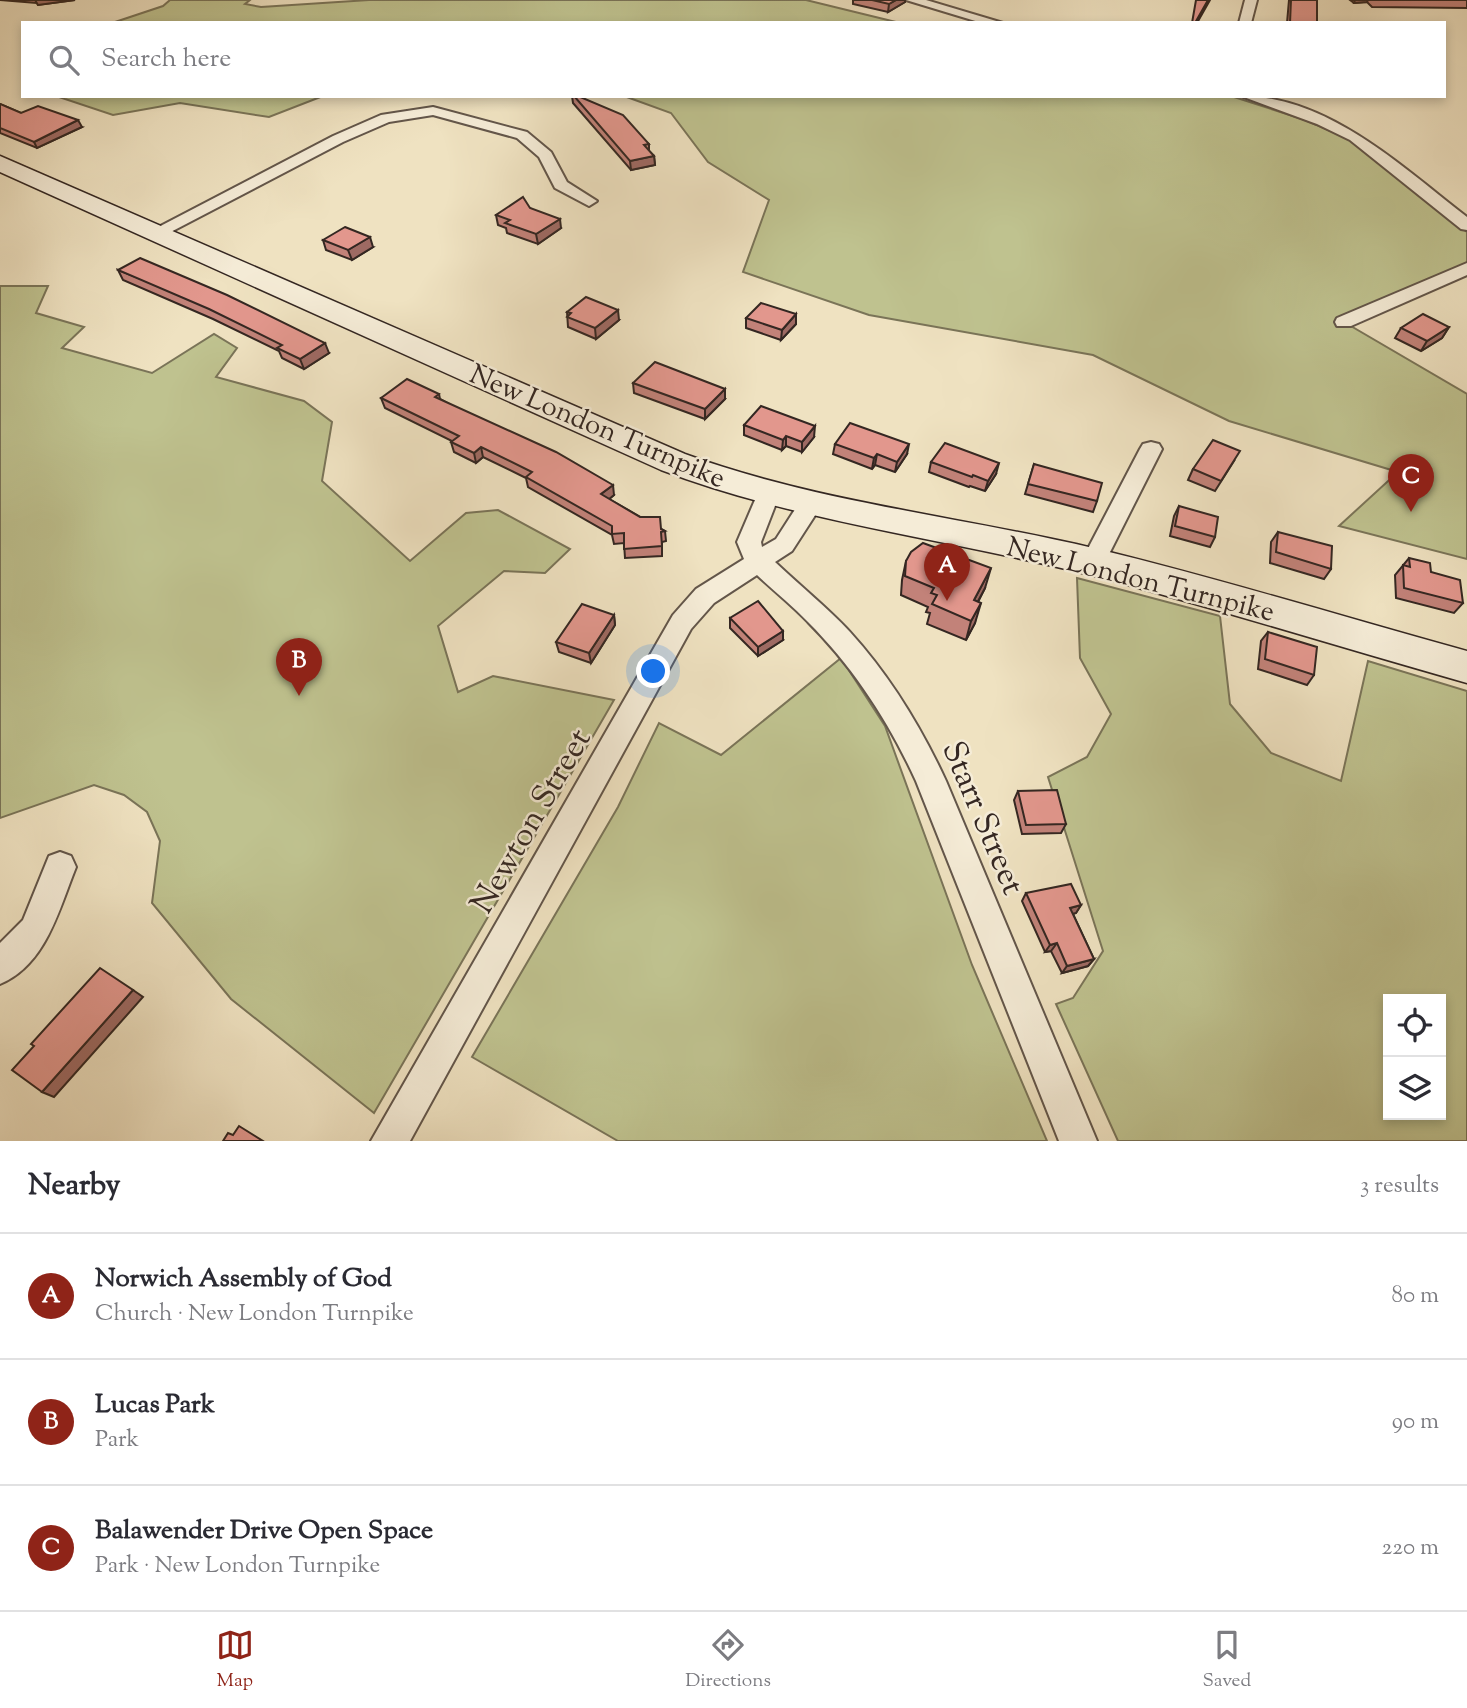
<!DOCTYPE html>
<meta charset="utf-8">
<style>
:root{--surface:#fff;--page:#f7f7f7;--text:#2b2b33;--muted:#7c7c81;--line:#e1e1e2;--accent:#8f2418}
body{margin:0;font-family:"Sorts Mill Goudy",serif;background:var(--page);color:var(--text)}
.controls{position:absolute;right:21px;bottom:21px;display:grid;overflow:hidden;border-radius:0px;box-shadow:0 4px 10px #0003}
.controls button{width:63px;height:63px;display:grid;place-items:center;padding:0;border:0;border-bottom:2px solid var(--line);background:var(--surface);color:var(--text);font:35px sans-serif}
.you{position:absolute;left:654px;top:672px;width:24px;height:24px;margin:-18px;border:5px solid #fff;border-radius:50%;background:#1a73e8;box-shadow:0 0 0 10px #1a73e833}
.badge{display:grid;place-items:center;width:46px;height:46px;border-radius:50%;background:var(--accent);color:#fff;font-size:23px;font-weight:700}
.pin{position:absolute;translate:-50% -58px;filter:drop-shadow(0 2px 4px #0008)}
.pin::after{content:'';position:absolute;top:37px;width:24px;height:21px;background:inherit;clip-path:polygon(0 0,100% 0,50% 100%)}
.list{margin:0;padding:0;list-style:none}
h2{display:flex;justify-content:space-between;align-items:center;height:91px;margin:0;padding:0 28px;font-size:30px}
h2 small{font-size:23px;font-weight:400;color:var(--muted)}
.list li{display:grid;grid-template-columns:46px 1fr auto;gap:21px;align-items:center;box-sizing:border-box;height:126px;padding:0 28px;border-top:2px solid var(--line)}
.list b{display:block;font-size:26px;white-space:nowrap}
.list p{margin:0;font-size:23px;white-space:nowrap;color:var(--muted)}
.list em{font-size:23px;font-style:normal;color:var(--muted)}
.icon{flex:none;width:38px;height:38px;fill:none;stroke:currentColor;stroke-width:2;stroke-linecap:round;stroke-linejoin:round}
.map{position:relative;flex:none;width:1467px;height:1141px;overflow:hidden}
.search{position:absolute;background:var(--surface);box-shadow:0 4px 10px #0003;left:21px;right:21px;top:21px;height:77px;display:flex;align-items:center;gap:18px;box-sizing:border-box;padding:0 24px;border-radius:0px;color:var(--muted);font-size:26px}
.sheet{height:469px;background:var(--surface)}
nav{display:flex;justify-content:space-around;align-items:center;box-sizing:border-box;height:98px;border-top:2px solid var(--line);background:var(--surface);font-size:19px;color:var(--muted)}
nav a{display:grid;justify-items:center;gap:4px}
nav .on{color:var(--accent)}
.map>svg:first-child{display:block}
.green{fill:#bfc28f;stroke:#7a7458;stroke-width:2;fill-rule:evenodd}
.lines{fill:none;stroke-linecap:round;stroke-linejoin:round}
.minor-casing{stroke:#63564a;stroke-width:4}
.secondary-casing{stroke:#342722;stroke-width:3}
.minor{fill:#f5ecd7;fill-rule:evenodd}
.secondary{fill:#f5ecd7;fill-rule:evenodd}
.wall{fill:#c28279;stroke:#342722;stroke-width:2}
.shaded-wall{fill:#9e6a63;stroke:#342722;stroke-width:2}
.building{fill:#e2978d;stroke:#342722;stroke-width:2}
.labels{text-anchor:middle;stroke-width:5;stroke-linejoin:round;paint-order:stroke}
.street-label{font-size:28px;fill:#342722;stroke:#f5ecd7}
.near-street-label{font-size:33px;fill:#342722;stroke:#f5ecd7}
</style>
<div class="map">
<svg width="1467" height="1141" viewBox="0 0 1467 1141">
<rect width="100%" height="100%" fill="#efe2c1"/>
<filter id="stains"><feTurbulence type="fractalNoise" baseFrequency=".00286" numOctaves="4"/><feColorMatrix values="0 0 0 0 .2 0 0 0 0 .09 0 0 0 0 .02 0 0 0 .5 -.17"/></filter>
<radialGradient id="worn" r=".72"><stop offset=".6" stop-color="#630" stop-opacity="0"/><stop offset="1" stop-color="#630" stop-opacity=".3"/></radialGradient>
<g class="green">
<polygon points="170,0 250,0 245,4 261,7 369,0 806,0 900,23 112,23 163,6"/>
<polygon points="68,96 323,96 269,117 180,103 113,115 62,98"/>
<polygon points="624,96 1231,96 1305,120 1354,141 1467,232 1467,274 1344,322 1467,394 1467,559 1339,526 1398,472 1229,421 1093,355 869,315 743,272 769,200 708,162 671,113"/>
<polygon points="0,286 48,286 36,313 84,327 62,348 152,373 214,334 237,348 216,377 304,401 332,422 322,481 410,561 466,513 498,510 570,549 545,573 504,571 438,626 458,692 493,676 614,700 374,1113 231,999 152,903 160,841 147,812 124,795 94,785 0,818"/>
<path d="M1077 578 1220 616 1230 704 1271 753 1341 781 1368 661 1467 691V1141H1118L1056 1004 1073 998 1103 951 1048 777 1087 757 1111 714 1080 658ZM1388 999H1441V1115H1388Z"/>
<polygon points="841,658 885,726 972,965 1047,1141 618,1141 472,1057 618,807 659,723 721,755"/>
</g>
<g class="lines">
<defs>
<g id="minor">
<polygon points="906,0 926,0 1003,23 982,23"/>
<polygon points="1245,0 1257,0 1251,23 1239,23"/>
<path d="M1241 96C1328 96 1402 167 1467 217V230L1461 229 1350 140 1317 124Z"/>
<polygon points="433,107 527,132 551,152 567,182 597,201 589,206 555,188 539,157 517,138 433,115 389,122 343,142 163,236 157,237 149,232 333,136 381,115"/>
<polygon points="1467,263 1467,275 1351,326 1337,326 1335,322 1337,318"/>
<polygon points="1151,442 1159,444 1162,449 1105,562 1102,568 1093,571 1084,568 1081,562 1140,449 1143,444"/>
<path d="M769 485 777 487 780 493 761 542 762 547 776 539 803 497 811 495 819 497 823 503 792 551 775 562C800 586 827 607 850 632 890 676 921 727 946 781L1097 1141H1059L916 781C889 722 854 668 808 622 792 605 774 591 757 575L714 603 691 629 410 1141H371L673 615 696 589 744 559 737 542 758 493 761 487Z"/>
<path d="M60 852 71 856 76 867C59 909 46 965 0 984V943L23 920 49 856Z"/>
</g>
<path id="secondary" d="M0 156 685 454C816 502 957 516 1093 548 1218 578 1343 617 1467 651V683C1343 648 1219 609 1094 576 950 539 801 523 661 470L0 172Z"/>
</defs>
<use href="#minor" class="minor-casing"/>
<use href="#secondary" class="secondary-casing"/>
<use href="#minor" class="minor"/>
<use href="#secondary" class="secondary"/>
</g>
<g class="wall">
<polygon points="0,0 75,0 38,5 37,3"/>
<polygon points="853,0 905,0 905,2 888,12 853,4"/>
<polygon points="1289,0 1317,0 1317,23 1287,23"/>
<polygon points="1350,0 1467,0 1467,8 1372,7 1367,2 1354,3"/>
<polygon points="572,96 578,96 649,144 649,151 654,156 655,165 631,170 573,103"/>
<polygon points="0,104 21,113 82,127 37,148 0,133"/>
<polygon points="530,208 561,228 538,244 507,233 506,228 498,225 496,215"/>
<polygon points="323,240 373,247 352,260 326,250"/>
<polygon points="118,270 329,353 304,369 282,358 279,351 213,319 123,280"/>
<polygon points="567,312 619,320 596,339 568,327"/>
<polygon points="796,314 796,324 781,340 746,328 746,318"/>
<polygon points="1449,327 1442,338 1421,351 1395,338 1401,328"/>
<polygon points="633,383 725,399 705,419 634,393"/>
<polygon points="439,394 440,399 614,495 609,499 665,531 666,541 662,542 662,556 625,558 624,543 614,544 612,535 528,487 526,478 483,457 476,463 454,452 451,442 452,441 385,408 381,398"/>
<polygon points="744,425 814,437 802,452 786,446 782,450 744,435"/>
<polygon points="835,444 907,454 895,472 875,465 872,469 833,454"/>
<polygon points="1234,461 1215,491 1188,480 1193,469"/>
<polygon points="931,462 996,474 985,491 970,486 969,487 929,472"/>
<polygon points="1034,464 1097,501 1093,512 1025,494"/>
<polygon points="1179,506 1215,537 1210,547 1170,536 1174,516"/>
<polygon points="1278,532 1331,569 1324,579 1270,563 1271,542"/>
<polygon points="1409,558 1431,572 1463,603 1454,613 1396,598 1395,575"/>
<polygon points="906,561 985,588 978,602 975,623 966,640 927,624 930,613 926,612 928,607 901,595 902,580"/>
<polygon points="614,615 615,625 591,663 559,652 556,642"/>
<polygon points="730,618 783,640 758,656 730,628"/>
<polygon points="1268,632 1314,675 1307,685 1258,669 1261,641"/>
<polygon points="1018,791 1066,824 1061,833 1022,834 1014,800"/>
<polygon points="1026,893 1081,905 1076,913 1073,914 1094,959 1088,966 1062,973 1051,951 1045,952 1022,901"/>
</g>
<g class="shaded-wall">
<polygon points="35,0 75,0 38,5"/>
<polygon points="896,0 905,0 905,2 888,12 889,4"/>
<polygon points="1208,0 1210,0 1197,23 1195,23"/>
<polygon points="1355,0 1368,0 1367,2 1354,3"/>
<polygon points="78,120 82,127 37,148 34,142"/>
<polygon points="654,156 655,165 631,170 630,161"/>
<polygon points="560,219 561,228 538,244 536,234"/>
<polygon points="370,237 373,247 352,260 348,250"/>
<polygon points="618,310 619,320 596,339 595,328"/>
<polygon points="796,314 796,324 781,340 782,330"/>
<polygon points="1449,327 1442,338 1421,351 1427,341"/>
<polygon points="325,343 329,353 304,369 300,359"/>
<polygon points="725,389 725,399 705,419 705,409"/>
<polygon points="815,426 814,437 802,452 802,442"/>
<polygon points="786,436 786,446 782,450 783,440"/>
<polygon points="909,444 907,454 895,472 897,462"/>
<polygon points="481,447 483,457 476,463 474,453"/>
<polygon points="877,454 875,465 872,469 874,458"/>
<polygon points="999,463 996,474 985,491 988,481"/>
<polygon points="613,485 614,495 602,505 601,494"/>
<polygon points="991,568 985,588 968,620 974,600"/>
<polygon points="981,603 975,623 966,640 971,621"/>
<polygon points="614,615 615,625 591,663 589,653"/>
<polygon points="783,631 783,640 758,656 758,647"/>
<polygon points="1081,905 1076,913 1065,916 1070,908"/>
<polygon points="1057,943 1051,951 1045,952 1050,945"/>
<polygon points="1094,959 1088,966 1062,973 1067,966"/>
<polygon points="133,990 143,997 54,1097 42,1092"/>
</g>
<g class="building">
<polygon points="872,0 896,0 889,4"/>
<polygon points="1196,0 1208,0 1195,23 1192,23"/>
<polygon points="1291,0 1317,0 1317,23 1290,23"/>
<polygon points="574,96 578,96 623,115 649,144 644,145 654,156 630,161"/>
<polygon points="0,104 21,113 38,106 78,120 34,142 0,128"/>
<polygon points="523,197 530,208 560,219 536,234 505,223 510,220 496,215"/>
<polygon points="345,227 370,237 348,250 323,240"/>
<polygon points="140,258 227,295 325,343 300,359 277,348 282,345 209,309 118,270"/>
<polygon points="586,297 618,310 595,328 567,317 571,313 567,312"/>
<polygon points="761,303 796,314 782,330 746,318"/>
<polygon points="1423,314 1449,327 1427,341 1401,328"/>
<polygon points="655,362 725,389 705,409 633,383"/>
<polygon points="407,379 439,394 435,397 556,452 613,485 601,494 640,517 660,517 661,529 665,531 661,532 662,546 624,549 624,533 612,534 612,526 526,477 532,472 481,447 474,453 451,442 459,436 381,398"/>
<polygon points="761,406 815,426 802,442 786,436 783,440 744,425"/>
<polygon points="850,423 909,444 897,462 877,454 874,458 835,444"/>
<polygon points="1213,440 1240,451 1221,481 1193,469"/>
<polygon points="945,443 999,463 988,481 973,475 972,477 931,462"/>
<polygon points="1034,464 1102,483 1097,501 1028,484"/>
<polygon points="1179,506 1218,517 1215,537 1175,526"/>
<polygon points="1278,532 1332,546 1331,569 1276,552"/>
<polygon points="923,543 991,568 974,600 981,603 971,621 932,604 937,595 931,593 934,588 905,576 906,561 911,552"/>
<polygon points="1409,558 1430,563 1431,572 1460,580 1463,603 1404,588 1403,565 1410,567"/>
<polygon points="758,601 783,631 758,647 730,618"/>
<polygon points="582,604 614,615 589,653 556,642"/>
<polygon points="1268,632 1317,647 1314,675 1265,659"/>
<polygon points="1057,790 1066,824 1026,825 1018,791"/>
<polygon points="1071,884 1081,905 1070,908 1094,959 1067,966 1057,943 1050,945 1026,893"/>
<polygon points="100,968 133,990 42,1092 12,1070 34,1046 31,1044"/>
<polygon points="239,1126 263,1141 223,1141 228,1133 233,1135"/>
</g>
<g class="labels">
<g class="street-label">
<text transform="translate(598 425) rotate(23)" y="10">New London Turnpike</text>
<text transform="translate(1141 578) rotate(14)" y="10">New London Turnpike</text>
</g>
<g class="near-street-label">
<text transform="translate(985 817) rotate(67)" y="12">Starr Street</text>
<text transform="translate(529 820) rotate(-60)" y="12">Newton Street</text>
</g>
</g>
<rect width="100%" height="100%" filter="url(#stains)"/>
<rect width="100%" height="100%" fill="url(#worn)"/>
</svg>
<div class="controls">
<button><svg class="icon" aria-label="locate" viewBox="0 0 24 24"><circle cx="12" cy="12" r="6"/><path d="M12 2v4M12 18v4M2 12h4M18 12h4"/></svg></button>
<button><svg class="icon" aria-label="layers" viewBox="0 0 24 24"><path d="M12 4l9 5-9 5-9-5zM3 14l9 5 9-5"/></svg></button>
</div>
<div class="you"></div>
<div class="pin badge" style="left:947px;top:601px">A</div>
<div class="pin badge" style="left:299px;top:696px">B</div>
<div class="pin badge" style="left:1411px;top:512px">C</div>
<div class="search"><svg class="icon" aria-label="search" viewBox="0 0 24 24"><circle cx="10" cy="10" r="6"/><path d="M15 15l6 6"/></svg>Search here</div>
</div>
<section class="sheet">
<h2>Nearby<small>3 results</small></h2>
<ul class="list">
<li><span class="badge">A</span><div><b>Norwich Assembly of God</b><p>Church · New London Turnpike</p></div><em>80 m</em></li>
<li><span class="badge">B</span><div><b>Lucas Park</b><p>Park</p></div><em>90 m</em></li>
<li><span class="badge">C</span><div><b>Balawender Drive Open Space</b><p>Park · New London Turnpike</p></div><em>220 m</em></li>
</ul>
</section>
<nav>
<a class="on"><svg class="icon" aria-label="map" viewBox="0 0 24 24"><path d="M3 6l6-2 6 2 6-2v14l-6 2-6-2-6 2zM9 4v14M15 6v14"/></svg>Map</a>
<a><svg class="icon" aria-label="directions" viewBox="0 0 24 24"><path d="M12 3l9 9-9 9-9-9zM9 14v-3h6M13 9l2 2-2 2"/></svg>Directions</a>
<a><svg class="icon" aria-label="saved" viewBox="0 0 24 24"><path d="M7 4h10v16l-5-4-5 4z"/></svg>Saved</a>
</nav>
